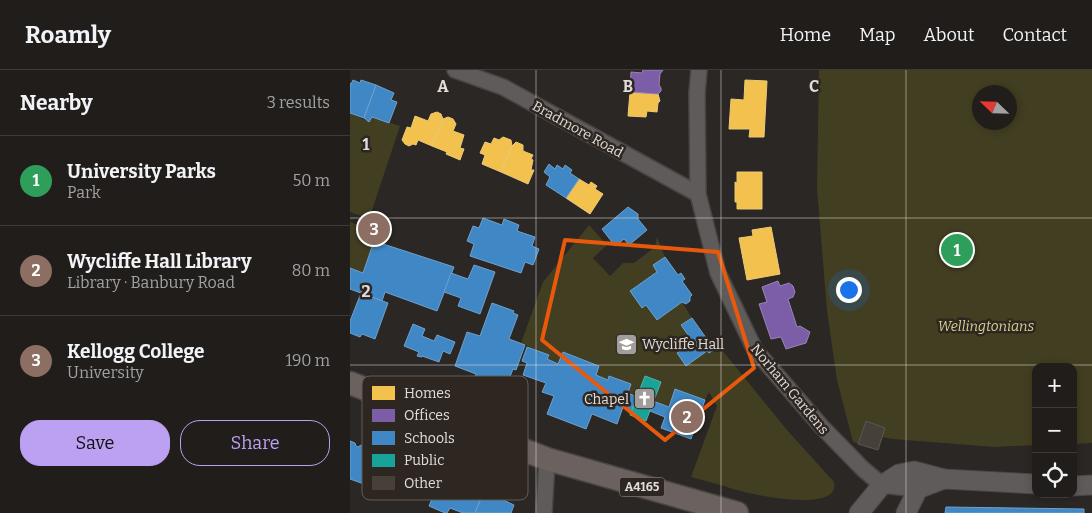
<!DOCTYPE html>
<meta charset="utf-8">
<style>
:root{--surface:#201d1b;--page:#282624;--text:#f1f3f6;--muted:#a2a2a3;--line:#3d3b3a;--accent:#bca0f2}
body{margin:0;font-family:Bitter,serif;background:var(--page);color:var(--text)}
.controls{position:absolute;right:15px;bottom:15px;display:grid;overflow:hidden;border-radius:10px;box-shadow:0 2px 8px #0003}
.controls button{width:45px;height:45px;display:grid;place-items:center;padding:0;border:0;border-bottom:1px solid var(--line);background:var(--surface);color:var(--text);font:25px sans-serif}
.compass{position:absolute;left:622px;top:15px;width:45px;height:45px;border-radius:50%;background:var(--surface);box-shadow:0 2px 8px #0003;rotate:293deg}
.you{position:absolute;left:498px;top:219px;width:18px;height:18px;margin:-12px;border:4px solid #fff;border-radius:50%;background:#1a73e8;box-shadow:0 0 0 8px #1a73e833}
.badge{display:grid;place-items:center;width:32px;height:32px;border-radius:50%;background:var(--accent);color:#fff;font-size:16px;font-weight:700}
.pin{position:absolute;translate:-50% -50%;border:2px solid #fff;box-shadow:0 1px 5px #0006}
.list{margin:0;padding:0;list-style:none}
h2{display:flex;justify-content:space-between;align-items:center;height:65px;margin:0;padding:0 20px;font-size:21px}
h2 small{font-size:16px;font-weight:400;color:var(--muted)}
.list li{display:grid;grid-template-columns:32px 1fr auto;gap:15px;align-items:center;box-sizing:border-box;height:90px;padding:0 20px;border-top:1px solid var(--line)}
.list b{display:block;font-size:19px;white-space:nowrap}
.list p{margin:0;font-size:16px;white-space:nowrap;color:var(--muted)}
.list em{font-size:16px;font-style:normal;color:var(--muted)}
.actions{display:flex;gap:10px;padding:15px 20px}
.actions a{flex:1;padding:11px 0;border:1px solid var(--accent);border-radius:20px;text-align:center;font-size:18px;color:var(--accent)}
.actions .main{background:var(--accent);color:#111}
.icon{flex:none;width:28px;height:28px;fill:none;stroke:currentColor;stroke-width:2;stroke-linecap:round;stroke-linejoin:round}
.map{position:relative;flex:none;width:742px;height:443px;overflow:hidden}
header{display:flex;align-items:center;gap:30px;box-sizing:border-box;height:70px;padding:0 25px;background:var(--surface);border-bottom:1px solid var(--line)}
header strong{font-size:24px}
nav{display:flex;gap:28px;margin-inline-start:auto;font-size:18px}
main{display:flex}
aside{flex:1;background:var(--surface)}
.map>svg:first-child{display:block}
.green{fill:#423e21;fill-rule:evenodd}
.homes{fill:#f2c14e;stroke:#edc978}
.offices{fill:#7b5ea7;stroke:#9a84b6}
.schools{fill:#3f88c5;stroke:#70a1cb}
.public{fill:#17a398;stroke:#54b4ac}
.building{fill:#464039;stroke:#595754}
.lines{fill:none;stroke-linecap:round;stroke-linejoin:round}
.minor-casing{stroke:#484542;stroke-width:18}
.tertiary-casing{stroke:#484542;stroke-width:21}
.primary-casing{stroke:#484542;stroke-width:25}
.minor{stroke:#5e5b5a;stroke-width:15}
.tertiary{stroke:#5e5b5a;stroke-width:19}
.primary{stroke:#6b6260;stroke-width:22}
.marked{fill:none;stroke:#e8590c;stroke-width:4;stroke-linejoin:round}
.grid{fill:none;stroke:#e1dcd9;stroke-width:1;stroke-opacity:0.55}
.labels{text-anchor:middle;stroke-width:5;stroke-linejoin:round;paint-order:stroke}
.shield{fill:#2d2621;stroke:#aba5a2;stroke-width:1}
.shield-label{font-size:12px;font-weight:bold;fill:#e1dcd9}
.street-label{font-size:14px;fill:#e1dcd9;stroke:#2d2621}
.park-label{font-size:14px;font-style:italic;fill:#d6d08f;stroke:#2d2621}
.poi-label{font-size:14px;fill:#e1dcd9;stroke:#2d2621;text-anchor:start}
.key{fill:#2d2621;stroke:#635d58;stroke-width:1}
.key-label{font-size:14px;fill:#e1dcd9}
.grid-label{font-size:16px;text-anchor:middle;font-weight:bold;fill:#e1dcd9;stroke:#2d2621;stroke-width:5;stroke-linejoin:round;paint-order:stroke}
</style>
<header>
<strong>Roamly</strong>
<nav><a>Home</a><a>Map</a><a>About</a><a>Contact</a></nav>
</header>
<main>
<aside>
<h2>Nearby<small>3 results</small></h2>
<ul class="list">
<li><span class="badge" style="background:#2e9e5b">1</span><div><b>University Parks</b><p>Park</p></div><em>50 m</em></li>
<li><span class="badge" style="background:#8d6e63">2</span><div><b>Wycliffe Hall Library</b><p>Library · Banbury Road</p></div><em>80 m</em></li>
<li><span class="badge" style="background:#8d6e63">3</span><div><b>Kellogg College</b><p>University</p></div><em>190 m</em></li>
</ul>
<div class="actions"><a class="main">Save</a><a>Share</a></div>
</aside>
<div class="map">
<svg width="742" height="443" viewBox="0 0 742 443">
<rect width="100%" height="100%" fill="#2a2724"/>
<g class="green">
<path d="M469 0H742V373L723 374V297H686V375L644 377 543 369 532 367 528 380 503 372 487 310 477 241 467 118ZM630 22H660V52H630Z"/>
<polygon points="0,43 19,52 22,47 50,56 19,149 0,142"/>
<polygon points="0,152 13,157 23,176 13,203 0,198"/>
<path d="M239 155 257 175 243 188 260 206 273 193H284L305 177 307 167 315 187 303 195 307 202 292 238 296 235 307 250 332 232 342 248 331 255 343 272 336 296 357 281 359 283 364 280 370 282 372 280 437 360 484 412C491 443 406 426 383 419 369 414 355 411 341 407L367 336 359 322 355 330 326 319 319 337 278 323 281 314 260 306 258 310 246 305 249 295 213 282 208 294 197 289 198 285 171 273 193 212Z"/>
</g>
<g class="homes">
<polygon points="395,10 417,11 414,67 399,67 400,59 379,59 381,29 394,30"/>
<polygon points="280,22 308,24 310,31 308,33 307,42 297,41 296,47 278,46"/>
<polygon points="87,42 91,44 93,49 82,76 68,70 66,75 63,74 59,76 55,74 52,70 57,57 61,58 65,46 78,51 81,44"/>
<polygon points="98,47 103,49 106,54 103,61 114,65 110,78 114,79 110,90 96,84 97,82 82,76 93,49"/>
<polygon points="153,67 161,70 162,76 151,102 132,94 135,85 130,83 135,72 141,74 144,68 149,70"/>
<polygon points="166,72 173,75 173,81 183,85 181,89 183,90 181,100 184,100 178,114 151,102 162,76"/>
<polygon points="387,102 412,102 412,139 387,139 387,132 385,132 385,112 387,113"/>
<polygon points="229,109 239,115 241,112 247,116 245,119 253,124 240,144 216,128"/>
<polygon points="421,157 430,204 397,210 389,168 403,166 402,160"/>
</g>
<g class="offices">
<polygon points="293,0 313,0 310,4 309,15 311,18 311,21 308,24 280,22 281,2 292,3"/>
<polygon points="428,211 430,216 439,213 443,216 445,222 443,227 438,229 447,257 450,256 460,262 456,273 436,279 431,267 421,269 409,234 417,232 412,217"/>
</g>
<g class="schools">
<polygon points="3,10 10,13 11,10 26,15 14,48 0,43 0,13 1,14"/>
<polygon points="26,15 44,23 41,30 47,32 39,53 22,47 19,52 14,48"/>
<polygon points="199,94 205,99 207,95 213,99 215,95 222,100 220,103 229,109 216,128 196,115 200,107 194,102"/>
<polygon points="278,137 288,144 288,149 297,160 279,175 274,169 265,176 252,159"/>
<polygon points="133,148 152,155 154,149 169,155 167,161 185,167 182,176 189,179 183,195 175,192 171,203 120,186 124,174 117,171 123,156 129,158"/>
<polygon points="24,171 104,197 87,241 35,222 32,231 0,219 0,198 13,203"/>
<polygon points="315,187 328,205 331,203 335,209 332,211 342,225 340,227 340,231 336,234 332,232 307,250 296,235 292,238 280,221 307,202 303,195"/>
<polygon points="124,195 145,202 130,244 108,236 111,228 94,222 101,203 118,209"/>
<polygon points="11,223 38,233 25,269 12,264 10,267 0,263 0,251"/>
<polygon points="142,233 164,241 163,243 168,245 159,269 175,275 166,300 163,299 158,312 150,309 149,312 137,307 130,316 122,314 126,304 105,296 117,262 130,266"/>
<polygon points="342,248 359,272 362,272 365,275 364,280 359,283 357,281 336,296 327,283 343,272 331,255"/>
<polygon points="63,254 75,259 72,266 84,271 87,265 105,272 100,284 93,281 89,292 72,286 72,287 67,286 69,282 54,276"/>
<polygon points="177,277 199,285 197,289 208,294 213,282 249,296 246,305 258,310 259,306 281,314 278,323 287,327 282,341 273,337 267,354 242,344 236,359 197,344 204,326 192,322 196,313 173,305 177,293 172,291"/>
<polygon points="325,319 355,330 341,369 311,358 315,347 300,341 303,331 319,337"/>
<polygon points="0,371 5,373 6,376 8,377 11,375 17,377 18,381 25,383 14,414 0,409"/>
<polygon points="106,410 118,415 119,412 135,419 125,443 113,443 100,438 97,443 95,443 79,436 86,419 100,424"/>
<polygon points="135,419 151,425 149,428 164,435 161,443 125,443"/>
<polygon points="596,437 734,439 734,443 595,443"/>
</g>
<polygon class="public" points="295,306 311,312 296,351 280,345"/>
<polygon class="building" points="516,351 535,358 528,380 508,374"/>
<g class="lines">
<defs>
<g id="minor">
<polyline points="105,0 153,17 348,124"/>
<polyline points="349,0 347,23 348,124 368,203 405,280 471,356 513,399 532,415 568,419"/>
<polyline points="194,443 197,389"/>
</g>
<g id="tertiary">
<polyline points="723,416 742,415"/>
<polyline points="509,443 532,415 549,404 564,401 594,409 686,414"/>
<polyline points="556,443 568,419 594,409"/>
</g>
<polyline id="primary" points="0,313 197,389 387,443"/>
</defs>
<use href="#minor" class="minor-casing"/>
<use href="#tertiary" class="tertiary-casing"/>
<use href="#primary" class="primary-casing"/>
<use href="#minor" class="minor"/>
<use href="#tertiary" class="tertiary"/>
<use href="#primary" class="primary"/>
</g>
<path class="marked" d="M215 170 368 182 404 298 315 370 192 270Z"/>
<path class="grid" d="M186 0V443M371 0V443M556 0V443M0 148H742M0 295H742"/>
<defs>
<symbol id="university-square" viewBox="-11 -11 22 22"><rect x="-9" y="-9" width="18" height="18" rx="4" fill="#a19d9a" stroke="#2d2621"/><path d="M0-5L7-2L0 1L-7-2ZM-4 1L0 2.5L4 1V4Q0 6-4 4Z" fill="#fff"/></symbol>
<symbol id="church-square" viewBox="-11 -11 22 22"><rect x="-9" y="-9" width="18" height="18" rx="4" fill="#a19d9a" stroke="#2d2621"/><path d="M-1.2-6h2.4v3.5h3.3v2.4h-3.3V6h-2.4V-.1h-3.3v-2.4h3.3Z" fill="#fff"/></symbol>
</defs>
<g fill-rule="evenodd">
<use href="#university-square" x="264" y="262" width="25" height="25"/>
<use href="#church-square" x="282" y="316" width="25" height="25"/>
</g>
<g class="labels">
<rect class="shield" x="269.5" y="407.5" width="45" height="19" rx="4"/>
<g class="shield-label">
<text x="292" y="421">A4165</text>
</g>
<g class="street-label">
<text transform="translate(228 59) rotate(29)" y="5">Bradmore Road</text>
<text transform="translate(440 319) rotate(50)" y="5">Norham Gardens</text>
</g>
<g class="park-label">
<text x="636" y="261">Wellingtonians</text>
</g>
<g class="poi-label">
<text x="292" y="279">Wycliffe Hall</text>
<text x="279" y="334" text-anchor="end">Chapel</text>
</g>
</g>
<rect x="12" y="306" width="166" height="124" rx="8" class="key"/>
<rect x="22" y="316" width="23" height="14" fill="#f2c14e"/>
<rect x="22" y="339" width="23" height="13" fill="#7b5ea7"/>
<rect x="22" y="361" width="23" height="14" fill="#3f88c5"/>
<rect x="22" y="384" width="23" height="13" fill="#17a398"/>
<rect x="22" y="406" width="23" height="14" fill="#464039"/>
<g class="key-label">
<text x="54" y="328">Homes</text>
<text x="54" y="350">Offices</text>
<text x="54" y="373">Schools</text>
<text x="54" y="395">Public</text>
<text x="54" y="418">Other</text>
</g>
<g class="grid-label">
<text x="93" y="22">A</text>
<text x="278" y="22">B</text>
<text x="464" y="22">C</text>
<text x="16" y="80">1</text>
<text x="16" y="227">2</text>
</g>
</svg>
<div class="controls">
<button>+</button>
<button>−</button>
<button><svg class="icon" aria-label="locate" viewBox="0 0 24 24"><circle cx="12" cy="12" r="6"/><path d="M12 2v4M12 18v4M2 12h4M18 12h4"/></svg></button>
</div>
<svg class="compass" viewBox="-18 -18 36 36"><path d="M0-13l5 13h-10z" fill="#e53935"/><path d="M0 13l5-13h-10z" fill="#a2a2a3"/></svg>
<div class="you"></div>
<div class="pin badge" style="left:607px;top:180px;background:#2e9e5b">1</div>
<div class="pin badge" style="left:337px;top:347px;background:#8d6e63">2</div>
<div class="pin badge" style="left:24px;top:159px;background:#8d6e63">3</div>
</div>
</main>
